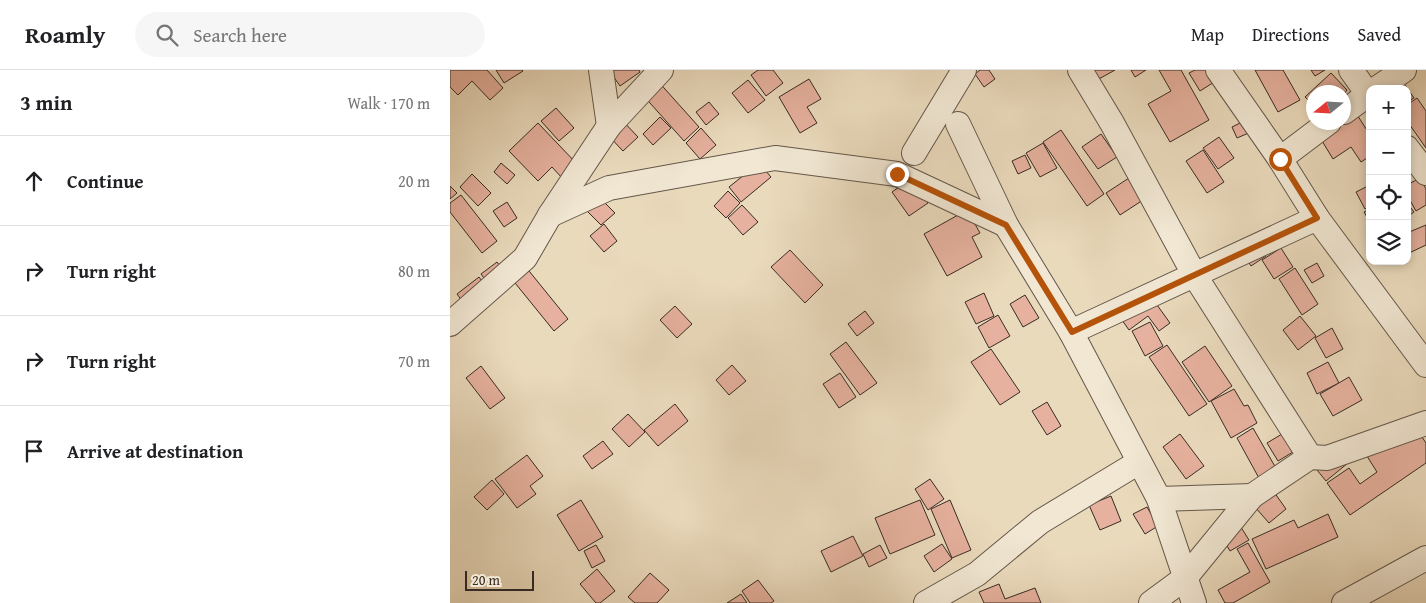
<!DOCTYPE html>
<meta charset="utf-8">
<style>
:root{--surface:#fff;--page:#f6f6f6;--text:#202124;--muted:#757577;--line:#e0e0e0}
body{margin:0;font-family:"Gentium Book Plus",serif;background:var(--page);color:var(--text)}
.controls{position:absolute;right:15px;top:15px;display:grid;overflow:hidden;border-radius:10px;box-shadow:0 2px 8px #0003}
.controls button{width:45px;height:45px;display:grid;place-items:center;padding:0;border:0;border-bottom:1px solid var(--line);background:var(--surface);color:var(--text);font:25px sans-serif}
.compass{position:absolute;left:856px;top:15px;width:45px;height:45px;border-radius:50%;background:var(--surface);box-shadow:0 2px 8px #0003;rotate:252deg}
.scale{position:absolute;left:15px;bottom:12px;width:69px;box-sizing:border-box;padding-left:5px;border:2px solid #382b24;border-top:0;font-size:14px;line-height:18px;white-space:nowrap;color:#382b24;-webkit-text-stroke:4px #f1e7d3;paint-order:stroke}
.stop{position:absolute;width:15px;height:15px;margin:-11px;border:4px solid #b45309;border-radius:50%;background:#fff}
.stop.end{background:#b45309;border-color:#fff;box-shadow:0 1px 5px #0008}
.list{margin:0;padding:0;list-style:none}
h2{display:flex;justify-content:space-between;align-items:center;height:65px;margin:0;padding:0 20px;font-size:21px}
h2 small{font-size:16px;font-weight:400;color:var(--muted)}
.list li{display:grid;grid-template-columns:32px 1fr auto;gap:15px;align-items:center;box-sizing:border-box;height:90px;padding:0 20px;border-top:1px solid var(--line)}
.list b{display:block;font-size:19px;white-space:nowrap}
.list em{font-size:16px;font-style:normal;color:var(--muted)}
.icon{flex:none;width:28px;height:28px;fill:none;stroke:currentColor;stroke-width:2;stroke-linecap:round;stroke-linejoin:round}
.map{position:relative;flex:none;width:976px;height:533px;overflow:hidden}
header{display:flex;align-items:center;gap:30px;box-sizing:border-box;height:70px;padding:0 25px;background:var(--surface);border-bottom:1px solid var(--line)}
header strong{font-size:24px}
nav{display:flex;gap:28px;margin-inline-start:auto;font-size:18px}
.search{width:350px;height:45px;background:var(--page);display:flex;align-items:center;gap:12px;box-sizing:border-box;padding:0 18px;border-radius:28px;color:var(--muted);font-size:19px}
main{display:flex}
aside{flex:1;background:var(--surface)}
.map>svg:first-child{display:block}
.building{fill:#e6b19e;stroke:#382b24}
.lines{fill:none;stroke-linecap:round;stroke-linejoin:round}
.minor-casing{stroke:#64574a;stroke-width:26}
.minor{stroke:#f1e7d3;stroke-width:24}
.route{stroke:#b45309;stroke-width:6}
</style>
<header>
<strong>Roamly</strong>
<div class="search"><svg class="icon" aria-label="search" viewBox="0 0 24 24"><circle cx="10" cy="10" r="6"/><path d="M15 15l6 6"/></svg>Search here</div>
<nav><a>Map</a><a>Directions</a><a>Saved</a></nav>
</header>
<main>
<aside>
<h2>3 min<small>Walk · 170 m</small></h2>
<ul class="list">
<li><svg class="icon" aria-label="ahead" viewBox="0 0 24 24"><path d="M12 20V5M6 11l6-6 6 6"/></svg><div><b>Continue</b></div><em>20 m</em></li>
<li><svg class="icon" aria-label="right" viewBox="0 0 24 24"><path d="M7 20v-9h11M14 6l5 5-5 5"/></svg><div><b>Turn right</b></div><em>80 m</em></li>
<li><svg class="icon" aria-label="right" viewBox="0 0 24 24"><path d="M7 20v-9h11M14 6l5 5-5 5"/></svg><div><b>Turn right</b></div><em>70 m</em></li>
<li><svg class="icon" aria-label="arrive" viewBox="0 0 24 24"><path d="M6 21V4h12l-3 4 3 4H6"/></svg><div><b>Arrive at destination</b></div></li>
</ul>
</aside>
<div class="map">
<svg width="976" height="533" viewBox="0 0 976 533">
<rect width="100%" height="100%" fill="#eadabc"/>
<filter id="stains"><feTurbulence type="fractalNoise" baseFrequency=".004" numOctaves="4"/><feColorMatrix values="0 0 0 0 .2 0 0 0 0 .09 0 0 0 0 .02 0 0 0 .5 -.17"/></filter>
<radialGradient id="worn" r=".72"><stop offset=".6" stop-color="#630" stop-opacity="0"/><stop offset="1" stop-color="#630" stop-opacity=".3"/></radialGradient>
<g class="building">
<polygon points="0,0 37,0 53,18 40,30 22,11 8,25 0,17"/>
<polygon points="46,0 72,0 73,1 54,13"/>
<polygon points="159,0 189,0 190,2 170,16"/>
<polygon points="308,0 323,0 333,13 316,26 301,5"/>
<polygon points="530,0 539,0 545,9 534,17 525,4"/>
<polygon points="641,0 665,0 647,10"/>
<polygon points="681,0 696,0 685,7"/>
<polygon points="709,0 731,0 759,50 720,72 698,34 721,21"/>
<polygon points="745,0 767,0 772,7 750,21 739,3"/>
<polygon points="805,0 833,0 850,30 828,42"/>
<polygon points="861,0 875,0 865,6"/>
<polygon points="881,3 897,20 894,24 864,22 864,36 855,27"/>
<polygon points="950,8 964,28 957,32 957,19 935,19"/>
<polygon points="206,9 249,57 234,71 191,23"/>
<polygon points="359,9 371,29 357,37 367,53 350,63 329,27"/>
<polygon points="298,10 315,30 298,43 282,23"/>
<polygon points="967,28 976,41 976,78 957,51 957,35"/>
<polygon points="259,32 269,44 256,55 246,42"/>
<polygon points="106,38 124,58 109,71 91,51"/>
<polygon points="906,43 920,65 920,86 911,92 901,77 883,89 869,66"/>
<polygon points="169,47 188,67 173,81 154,61"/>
<polygon points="210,47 221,58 203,75 193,64"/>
<polygon points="796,50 801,62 787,68 782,57"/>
<polygon points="88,53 127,94 113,109 102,97 88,111 59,81"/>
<polygon points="251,58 266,75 250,89 236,73"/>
<polygon points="611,60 654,124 637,136 593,72"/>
<polygon points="651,64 667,87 648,99 632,77"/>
<polygon points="769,67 784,88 768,99 753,78"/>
<polygon points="593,73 607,98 590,107 576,83"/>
<polygon points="753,80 774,112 757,123 736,91"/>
<polygon points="575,85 581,98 568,104 562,91"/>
<polygon points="51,93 65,105 57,114 44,102"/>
<polygon points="309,93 321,107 291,132 279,117"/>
<polygon points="22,104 41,123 28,136 10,117"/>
<polygon points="462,108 478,133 459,146 442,122"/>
<polygon points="679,108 693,130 670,145 656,123"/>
<polygon points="970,108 976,119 976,135 966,141 957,125 957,115"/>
<polygon points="920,115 920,137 915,139 906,122"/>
<polygon points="0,116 7,123 0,129"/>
<polygon points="505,118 530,163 522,167 532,187 497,206 474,164 508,145 496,123"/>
<polygon points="278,121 290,133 276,148 264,136"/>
<polygon points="11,125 47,171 32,183 0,142 0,133"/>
<polygon points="148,126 165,143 151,155 135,139"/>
<polygon points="57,132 67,148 54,157 43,141"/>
<polygon points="957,133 964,142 957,147"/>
<polygon points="292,135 308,152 293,165 278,148"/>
<polygon points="920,139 920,152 914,142"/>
<polygon points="154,154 167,171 154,182 140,166"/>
<polygon points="976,155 976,175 957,184 957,163"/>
<polygon points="810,175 816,186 801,196 794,185"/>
<polygon points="831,178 843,197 824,209 812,190"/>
<polygon points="340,180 373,215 355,233 321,197"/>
<polygon points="47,192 61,210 45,223 31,204"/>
<polygon points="867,193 874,206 862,213 854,200"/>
<polygon points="75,196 118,249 104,261 61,208"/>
<polygon points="845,198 868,234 852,245 829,209"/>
<polygon points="29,207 42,225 20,242 7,224"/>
<polygon points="697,221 720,253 709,261 698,246 679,260 667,243"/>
<polygon points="534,223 544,246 526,254 515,232"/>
<polygon points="575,225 589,248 573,257 560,234"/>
<polygon points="225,236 242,254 227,268 210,250"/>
<polygon points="415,241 424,253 407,266 398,254"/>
<polygon points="548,245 560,266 539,278 528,257"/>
<polygon points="850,246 866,266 848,280 833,260"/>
<polygon points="700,252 713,276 695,286 682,261"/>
<polygon points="882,258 893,279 876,288 865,268"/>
<polygon points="396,272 427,313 410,325 380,284"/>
<polygon points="717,275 757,334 739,346 699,287"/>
<polygon points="755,276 782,316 759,332 732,292"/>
<polygon points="541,279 570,322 550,335 521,292"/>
<polygon points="878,292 889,313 867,324 857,303"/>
<polygon points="282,295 296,311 279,325 266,310"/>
<polygon points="31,296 55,328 40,339 16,308"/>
<polygon points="390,303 406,327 389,338 373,314"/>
<polygon points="899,307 912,330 883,346 870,324"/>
<polygon points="784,319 794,336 798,335 807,353 781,368 761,331"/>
<polygon points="597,332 611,356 597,365 582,341"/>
<polygon points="225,334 238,351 208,376 194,360"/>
<polygon points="178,344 195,362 179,377 162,359"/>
<polygon points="961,351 976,373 976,393 900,445 877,413 899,398 910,414 927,402 915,383"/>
<polygon points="803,358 827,400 810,410 787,368"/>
<polygon points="842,358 853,376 828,391 817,373"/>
<polygon points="730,364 754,396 736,409 713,377"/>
<polygon points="153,371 163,384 142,399 133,386"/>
<polygon points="77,385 93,406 80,416 86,424 67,438 45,409"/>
<polygon points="898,393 876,411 862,394"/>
<polygon points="480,409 494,429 478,440 465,419"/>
<polygon points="42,410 54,424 37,440 24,427"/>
<polygon points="824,422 836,439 819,453 805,437"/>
<polygon points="661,426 671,451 650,460 639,435"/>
<polygon points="131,430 153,467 129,481 107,445"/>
<polygon points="470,430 485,465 440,484 425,448"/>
<polygon points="500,430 521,480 502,488 481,439"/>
<polygon points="697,437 708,456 695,464 683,444"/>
<polygon points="878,444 888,467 816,499 802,469 844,450 848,458"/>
<polygon points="787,451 799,470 780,481 769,462"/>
<polygon points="403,466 413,486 381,502 371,481"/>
<polygon points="798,473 820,512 783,533 775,533 768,520 800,502 787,479"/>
<polygon points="492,474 502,489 484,502 474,486"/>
<polygon points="146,475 155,491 142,498 134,481"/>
<polygon points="430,475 437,488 419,497 413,484"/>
<polygon points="147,499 165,521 150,533 146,533 130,514"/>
<polygon points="200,503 219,520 207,533 185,533 178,527"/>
<polygon points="308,510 324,531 321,533 300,533 292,521"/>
<polygon points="549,514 555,529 585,518 591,533 534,533 529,522"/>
<polygon points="291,524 297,533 277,533"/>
</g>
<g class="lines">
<defs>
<g id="minor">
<polyline points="151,0 159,56"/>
<polyline points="630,0 662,53 745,206 860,387"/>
<polyline points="768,0 830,89 867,148 976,295"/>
<polyline points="901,0 920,27"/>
<polyline points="926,19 954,0"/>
<polyline points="894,42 920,23"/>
<polyline points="508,54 556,155 621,262 709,429 744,533"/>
<polyline points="957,78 976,103"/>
<polyline points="464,83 514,0"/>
<polyline points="830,89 879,52"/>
<polyline points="100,145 159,118 325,88 447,104 556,155"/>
<polyline points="0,254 75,188 100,145 159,56 211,0"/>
<polyline points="621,262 867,148"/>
<polyline points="709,429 802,426"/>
<polyline points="476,533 527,504 590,452 689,392"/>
<polyline points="701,533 735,508 802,426 860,387 877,388 976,353"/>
<polyline points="894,533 976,488"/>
</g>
</defs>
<use href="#minor" class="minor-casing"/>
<use href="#minor" class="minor"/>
</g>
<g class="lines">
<polyline class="route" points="447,104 556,155 622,262 867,148 830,89"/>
</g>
<rect width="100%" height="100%" filter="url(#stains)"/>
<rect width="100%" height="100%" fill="url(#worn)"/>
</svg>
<div class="controls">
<button>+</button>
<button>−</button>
<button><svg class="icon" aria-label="locate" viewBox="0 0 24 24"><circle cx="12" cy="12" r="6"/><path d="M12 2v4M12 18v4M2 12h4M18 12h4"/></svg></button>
<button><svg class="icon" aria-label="layers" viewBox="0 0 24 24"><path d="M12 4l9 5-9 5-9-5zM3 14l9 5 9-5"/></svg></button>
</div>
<svg class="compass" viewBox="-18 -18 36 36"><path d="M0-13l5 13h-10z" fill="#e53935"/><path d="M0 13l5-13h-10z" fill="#757577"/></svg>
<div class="scale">20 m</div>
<div class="stop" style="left:830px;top:89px"></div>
<div class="stop end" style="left:447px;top:104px"></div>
</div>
</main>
